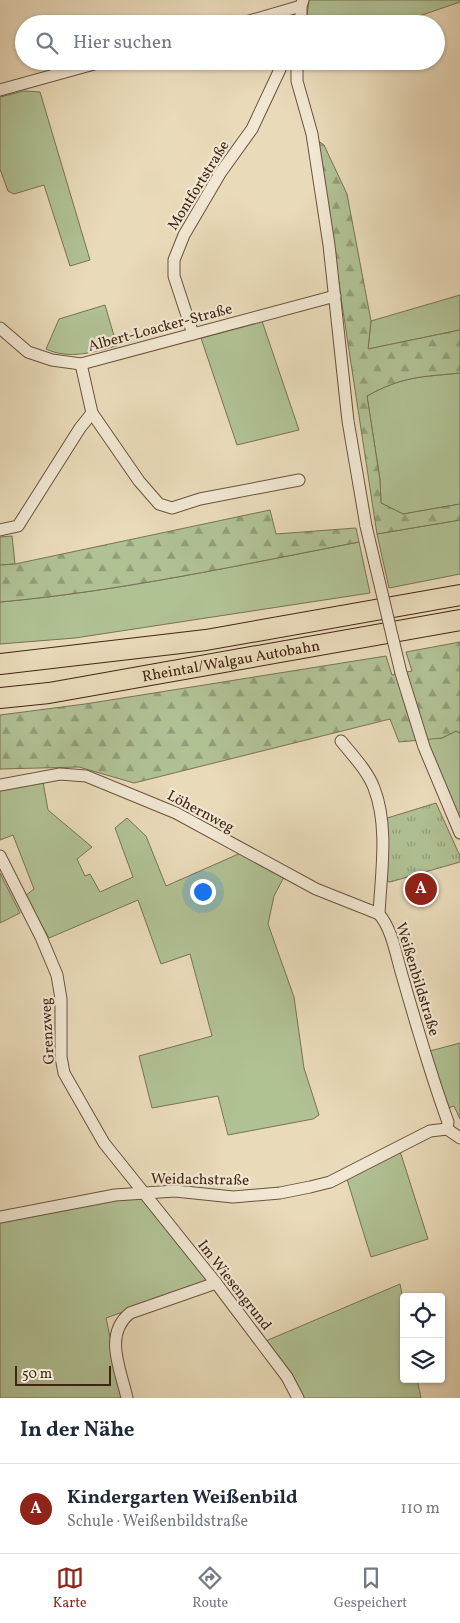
<!DOCTYPE html>
<html lang="de">
<meta charset="utf-8">
<style>
:root{--surface:#fff;--page:#f6f6f7;--text:#1f2937;--muted:#747a83;--line:#e0e1e3;--accent:#8f2418}
body{margin:0;font-family:Vollkorn,serif;background:var(--page);color:var(--text)}
.controls{position:absolute;right:15px;bottom:15px;display:grid;overflow:hidden;border-radius:5px;box-shadow:0 1px 4px #0004}
.controls button{width:45px;height:45px;display:grid;place-items:center;padding:0;border:0;border-bottom:1px solid var(--line);background:var(--surface);color:var(--text);font:25px sans-serif}
.scale{position:absolute;left:15px;bottom:12px;width:96px;box-sizing:border-box;padding-left:5px;border:2px solid #402515;border-top:0;font-size:14px;line-height:18px;white-space:nowrap;color:#402515;-webkit-text-stroke:4px #f1e7d2;paint-order:stroke}
.you{position:absolute;left:202px;top:891px;width:18px;height:18px;margin:-12px;border:4px solid #fff;border-radius:50%;background:#1a73e8;box-shadow:0 0 0 8px #1a73e833}
.badge{display:grid;place-items:center;width:32px;height:32px;border-radius:50%;background:var(--accent);color:#fff;font-size:16px;font-weight:700}
.pin{position:absolute;translate:-50% -50%;border:2px solid #fff;box-shadow:0 1px 5px #0006}
.list{margin:0;padding:0;list-style:none}
h2{display:flex;justify-content:space-between;align-items:center;height:65px;margin:0;padding:0 20px;font-size:21px}
h2 small{font-size:16px;font-weight:400;color:var(--muted)}
.list li{display:grid;grid-template-columns:32px 1fr auto;gap:15px;align-items:center;box-sizing:border-box;height:90px;padding:0 20px;border-top:1px solid var(--line)}
.list b{display:block;font-size:19px;white-space:nowrap}
.list p{margin:0;font-size:16px;white-space:nowrap;color:var(--muted)}
.list em{font-size:16px;font-style:normal;color:var(--muted)}
.icon{flex:none;width:28px;height:28px;fill:none;stroke:currentColor;stroke-width:2;stroke-linecap:round;stroke-linejoin:round}
.map{position:relative;flex:none;width:460px;height:1398px;overflow:hidden}
.search{position:absolute;background:var(--surface);box-shadow:0 1px 4px #0004;left:15px;right:15px;top:15px;height:55px;display:flex;align-items:center;gap:12px;box-sizing:border-box;padding:0 18px;border-radius:28px;color:var(--muted);font-size:19px}
.sheet{height:155px;background:var(--surface)}
nav{display:flex;justify-content:space-around;align-items:center;box-sizing:border-box;height:70px;border-top:1px solid var(--line);background:var(--surface);font-size:14px;color:var(--muted)}
nav a{display:grid;justify-items:center;gap:2px}
nav .on{color:var(--accent)}
.map>svg:first-child{display:block}
.green{fill:#b0c194;stroke:#787354}
.forest{fill:url(#forest-firs);stroke:#787354}
.park{fill:url(#park-tufts);stroke:#787354}
.lines{fill:none;stroke-linecap:round;stroke-linejoin:round}
.minor-casing{stroke:#6a523e;stroke-width:13}
.motorway-casing{stroke:#402515;stroke-width:22}
.minor{stroke:#f1e7d2;stroke-width:11}
.motorway{stroke:#e9dab9;stroke-width:20}
.minor-bridge-casing{stroke:#6a523e;stroke-width:13;stroke-linecap:butt}
.minor-bridge{stroke:#f1e7d2;stroke-width:11}
.labels{text-anchor:middle;stroke-width:4.5;stroke-linejoin:round;paint-order:stroke}
.street-label{font-size:15px;fill:#402515;stroke:#f1e7d2}
</style>
<div class="map">
<svg width="460" height="1398" viewBox="0 0 460 1398">
<defs>
<pattern id="forest-firs" width="22" height="20" patternUnits="userSpaceOnUse" patternTransform="scale(1.25)"><rect width="22" height="20" fill="#b0c194"/><path d="M5 1l3.5 6h-7zM16 11l3.5 6h-7z" fill="#919d78"/></pattern>
<pattern id="park-tufts" width="24" height="20" patternUnits="userSpaceOnUse" patternTransform="scale(1.25)"><rect width="24" height="20" fill="#b0c194"/><path d="M3 7l-1-3M5 7V3M7 7l1-3M15 17l-1-3M17 17v-4M19 17l1-3" fill="none" stroke="#919d78"/></pattern>
</defs>
<rect width="100%" height="100%" fill="#e9dab9"/>
<filter id="stains"><feTurbulence type="fractalNoise" baseFrequency=".004" numOctaves="4"/><feColorMatrix values="0 0 0 0 .2 0 0 0 0 .09 0 0 0 0 .02 0 0 0 .5 -.17"/></filter>
<radialGradient id="worn" r=".72"><stop offset=".6" stop-color="#630" stop-opacity="0"/><stop offset="1" stop-color="#630" stop-opacity=".3"/></radialGradient>
<g class="green">
<polygon points="309,0 460,0 460,2 396,24 306,24"/>
<polygon points="24,91 40,92 90,260 70,266 44,185 14,194 8,191 0,169 0,97"/>
<polygon points="460,295 460,330 368,349 371,321"/>
<path d="M105 305 117 346C93 352 70 360 46 349L59 319Z"/>
<polygon points="262,321 299,430 237,445 201,338"/>
<path d="M460 373V504L403 514 381 503 380 480 367 396C403 376 421 377 460 373Z"/>
<polygon points="460,520 460,574 389,588 377,534"/>
<polygon points="12,536 15,564 0,565 0,537"/>
<path d="M359 542 370 593 75 638 0 644V602C121 591 240 565 359 542Z"/>
<polygon points="456,731 460,733 460,819 426,738 442,738"/>
<polygon points="43,782 48,810 92,847 77,859 85,876 90,874 100,892 133,877 115,828 127,818 146,836 166,886 243,852 284,877 274,896 268,924 294,997 304,1068 319,1115 313,1119 228,1135 218,1096 152,1108 139,1056 212,1036 190,954 161,964 138,900 49,938 25,896 34,889 13,835 0,840 0,789"/>
<polygon points="0,873 20,913 0,923"/>
<polygon points="460,1043 460,1119 454,1106 448,1108 430,1051"/>
<polygon points="399,1148 428,1239 371,1257 346,1176"/>
<polygon points="142,1194 210,1281 106,1318 123,1398 0,1398 0,1220"/>
<polygon points="400,1284 404,1305 404,1379 417,1379 421,1398 299,1398 261,1343"/>
</g>
<g class="forest">
<path d="M317 140 324 145 347 194 371 321 368 349 460 330V373C421 377 403 376 367 396L380 480 381 503 403 514 460 504V520L377 534Z"/>
<path d="M270 510 276 534 356 528 359 542C240 565 121 591 0 602V565L15 564Z"/>
<polygon points="460,642 460,733 456,731 442,738 399,742 390,719 134,783 79,767 0,769 0,715 85,704 386,656 392,675 412,671 406,652"/>
</g>
<polygon class="park" points="436,803 460,856 460,862 390,882 386,881 384,819"/>
<g class="lines">
<defs>
<g id="minor">
<polyline points="239,24 301,6"/>
<polyline points="301,24 301,6 303,0"/>
<polyline points="297,61 297,81 312,134 329,245 348,421 366,526"/>
<polyline points="0,90 105,61"/>
<polyline points="0,328 28,352 52,360 81,364 335,296"/>
<polyline points="193,334 174,276 174,260 184,235 221,172 252,129 282,65 288,61"/>
<polyline points="92,413 139,481 159,504 172,508 200,499 299,480"/>
<polyline points="0,530 18,526 80,428 92,413 81,364"/>
<polyline points="401,673 424,747 460,833"/>
<path d="M341 741C353 756 367 770 374 788 389 826 381 874 379 914 392 929 396 955 402 975 416 1024 430 1073 448 1122L447 1129 460 1138"/>
<polyline points="0,785 60,774 86,776 176,813 316,889 379,914"/>
<polyline points="0,856 41,937 57,975 61,999 61,1057 64,1073 104,1143 216,1283 287,1377 298,1398"/>
<polyline points="0,1217 115,1195 175,1191 233,1197 280,1193 310,1187 330,1182 430,1131 447,1129"/>
<path d="M127 1398C121 1370 103 1335 130 1313L216 1283"/>
</g>
<g id="motorway">
<polyline points="0,664 206,640 460,595"/>
<path id="s1" d="M0 698 49 693 460 620"/>
</g>
</defs>
<use href="#minor" class="minor-casing"/>
<use href="#motorway" class="motorway-casing"/>
<use href="#minor" class="minor"/>
<use href="#motorway" class="motorway"/>
<defs>
<polyline id="minor-bridge" points="366,526 401,673"/>
</defs>
<use href="#minor-bridge" class="minor-bridge-casing"/>
<use href="#minor-bridge" class="minor-bridge"/>
</g>
<g class="labels">
<g class="street-label">
<text transform="translate(198 185) rotate(-58)" y="5">Montfortstraße</text>
<text transform="translate(160 327) rotate(-15)" y="5">Albert-Loacker-Straße</text>
<text dy="5" stroke="none"><textPath href="#s1" startOffset="234">Rheintal/Walgau Autobahn</textPath></text>
<text transform="translate(201 811) rotate(28)" y="5">Löhernweg</text>
<text transform="translate(418 979) rotate(73)" y="5">Weißenbildstraße</text>
<text transform="translate(47 1031) rotate(-93)" y="5">Grenzweg</text>
<text transform="translate(200 1179) rotate(1)" y="5">Weidachstraße</text>
<text transform="translate(235 1285) rotate(52)" y="5">Im Wiesengrund</text>
</g>
</g>
<rect width="100%" height="100%" filter="url(#stains)"/>
<rect width="100%" height="100%" fill="url(#worn)"/>
</svg>
<div class="controls">
<button><svg class="icon" aria-label="locate" viewBox="0 0 24 24"><circle cx="12" cy="12" r="6"/><path d="M12 2v4M12 18v4M2 12h4M18 12h4"/></svg></button>
<button><svg class="icon" aria-label="layers" viewBox="0 0 24 24"><path d="M12 4l9 5-9 5-9-5zM3 14l9 5 9-5"/></svg></button>
</div>
<div class="scale">50 m</div>
<div class="you"></div>
<div class="pin badge" style="left:421px;top:889px">A</div>
<div class="search"><svg class="icon" aria-label="search" viewBox="0 0 24 24"><circle cx="10" cy="10" r="6"/><path d="M15 15l6 6"/></svg>Hier suchen</div>
</div>
<section class="sheet">
<h2>In der Nähe<small></small></h2>
<ul class="list">
<li><span class="badge">A</span><div><b>Kindergarten Weißenbild</b><p>Schule · Weißenbildstraße</p></div><em>110 m</em></li>
</ul>
</section>
<nav>
<a class="on"><svg class="icon" aria-label="map" viewBox="0 0 24 24"><path d="M3 6l6-2 6 2 6-2v14l-6 2-6-2-6 2zM9 4v14M15 6v14"/></svg>Karte</a>
<a><svg class="icon" aria-label="directions" viewBox="0 0 24 24"><path d="M12 3l9 9-9 9-9-9zM9 14v-3h6M13 9l2 2-2 2"/></svg>Route</a>
<a><svg class="icon" aria-label="saved" viewBox="0 0 24 24"><path d="M7 4h10v16l-5-4-5 4z"/></svg>Gespeichert</a>
</nav>
